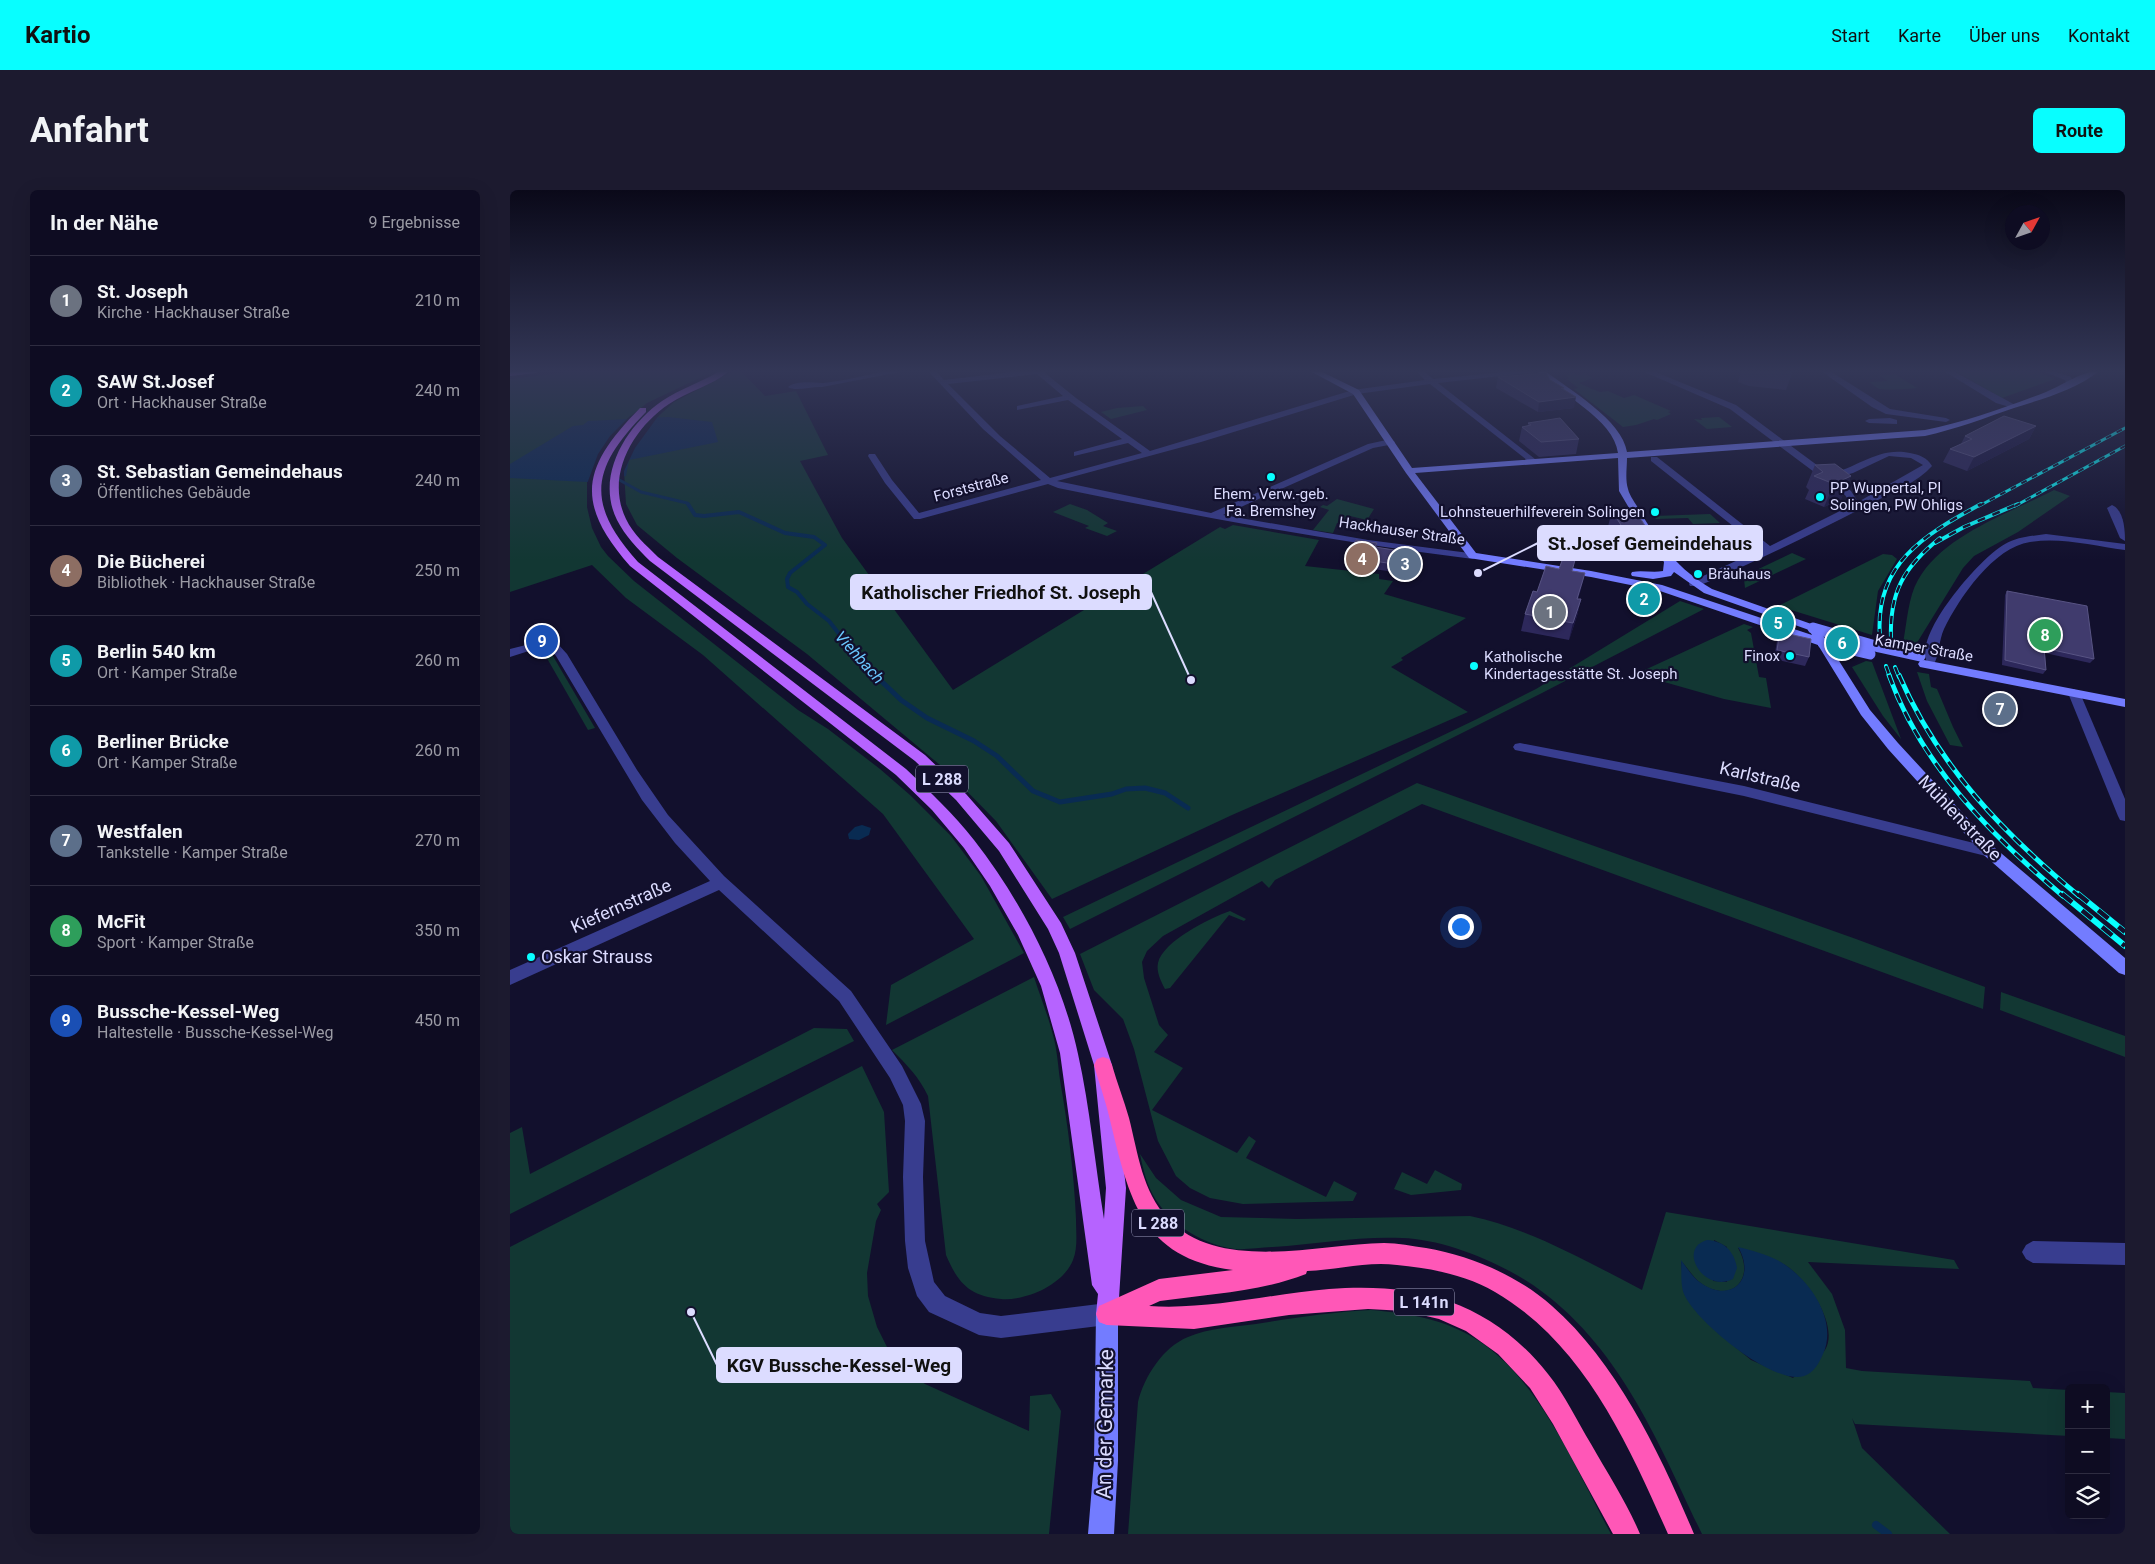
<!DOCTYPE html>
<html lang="de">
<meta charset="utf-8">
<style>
:root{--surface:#0e0c22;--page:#1c1a2f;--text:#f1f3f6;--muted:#9b9ba5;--line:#2e2c40;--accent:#08feff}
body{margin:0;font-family:Roboto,sans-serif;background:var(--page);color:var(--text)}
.controls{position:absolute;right:15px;bottom:15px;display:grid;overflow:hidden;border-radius:8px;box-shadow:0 5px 20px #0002}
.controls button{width:45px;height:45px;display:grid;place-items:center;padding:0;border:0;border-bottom:1px solid var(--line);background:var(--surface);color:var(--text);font:25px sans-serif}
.compass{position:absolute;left:1495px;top:15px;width:45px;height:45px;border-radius:50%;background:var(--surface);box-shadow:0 5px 20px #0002;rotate:50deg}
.you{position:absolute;left:950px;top:736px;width:18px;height:18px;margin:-12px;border:4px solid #fff;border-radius:50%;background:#1a73e8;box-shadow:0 0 0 8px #1a73e833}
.badge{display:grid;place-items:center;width:32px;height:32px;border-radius:50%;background:var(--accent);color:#fff;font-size:16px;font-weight:700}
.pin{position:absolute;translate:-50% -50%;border:2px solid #fff;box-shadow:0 1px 5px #0006}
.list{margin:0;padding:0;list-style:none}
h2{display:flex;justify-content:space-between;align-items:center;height:65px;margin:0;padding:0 20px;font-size:21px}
h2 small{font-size:16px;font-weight:400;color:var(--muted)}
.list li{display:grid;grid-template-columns:32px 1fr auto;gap:15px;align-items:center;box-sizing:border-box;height:90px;padding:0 20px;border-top:1px solid var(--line)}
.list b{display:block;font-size:19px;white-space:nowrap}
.list p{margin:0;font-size:16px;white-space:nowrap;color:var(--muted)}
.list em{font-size:16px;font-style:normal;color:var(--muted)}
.icon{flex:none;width:28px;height:28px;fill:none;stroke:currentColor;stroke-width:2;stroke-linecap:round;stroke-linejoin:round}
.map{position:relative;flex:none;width:1615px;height:1344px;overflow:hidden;border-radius:8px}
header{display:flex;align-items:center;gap:30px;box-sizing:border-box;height:70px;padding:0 25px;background:var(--accent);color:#111}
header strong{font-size:24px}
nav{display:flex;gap:28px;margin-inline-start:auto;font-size:18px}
.intro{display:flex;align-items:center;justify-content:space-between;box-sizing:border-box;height:120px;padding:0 30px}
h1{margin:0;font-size:35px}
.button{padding:12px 22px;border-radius:8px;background:var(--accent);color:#111;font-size:18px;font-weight:700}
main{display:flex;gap:30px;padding:0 30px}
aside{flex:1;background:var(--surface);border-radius:8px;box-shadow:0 5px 20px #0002}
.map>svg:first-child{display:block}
.green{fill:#123733;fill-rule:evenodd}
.water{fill:#092b52}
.pier{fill:#12102d}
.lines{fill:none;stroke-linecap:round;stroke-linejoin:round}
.stream-far3{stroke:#092b52;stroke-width:3}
.stream-far2{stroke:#092b52;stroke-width:4}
.stream-far1{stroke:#092b52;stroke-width:5}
.stream{stroke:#092b52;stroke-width:8}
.street{fill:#383d8f;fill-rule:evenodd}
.secondary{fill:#737cff;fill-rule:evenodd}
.primary{fill:#b663ff;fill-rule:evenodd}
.highway{fill:#ff57b7;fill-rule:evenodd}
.rail-far3-casing{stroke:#08feff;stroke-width:3}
.rail-far2-casing{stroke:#08feff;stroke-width:4}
.rail-far1-casing{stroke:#08feff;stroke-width:5}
.rail-casing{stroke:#08feff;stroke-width:6}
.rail-far3{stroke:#12102d;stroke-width:2;stroke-dasharray:6;stroke-linecap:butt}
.rail-far2{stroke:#12102d;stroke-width:2.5;stroke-dasharray:8;stroke-linecap:butt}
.rail-far1{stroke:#12102d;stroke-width:3;stroke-dasharray:10;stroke-linecap:butt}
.rail{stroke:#12102d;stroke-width:4.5;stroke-dasharray:13;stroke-linecap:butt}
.secondary-bridge{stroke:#737cff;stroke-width:11}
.wall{fill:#2d285b}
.shaded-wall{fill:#1a1641}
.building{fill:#403b6d;stroke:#585484}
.poi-dot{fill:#08feff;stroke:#12102d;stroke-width:2}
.labels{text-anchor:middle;stroke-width:4.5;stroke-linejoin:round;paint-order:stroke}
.far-street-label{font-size:15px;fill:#dcdcff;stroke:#12102d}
.far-poi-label{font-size:15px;fill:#dcdcff;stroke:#12102d;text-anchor:start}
.far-water-label{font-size:16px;font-style:italic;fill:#6ac8ff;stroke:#12102d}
.shield{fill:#12102d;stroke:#9f9fc0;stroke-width:1}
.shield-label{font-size:16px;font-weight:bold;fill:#dcdcff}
.street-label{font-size:18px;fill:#dcdcff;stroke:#12102d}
.poi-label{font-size:18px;fill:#dcdcff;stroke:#12102d;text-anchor:start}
.near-street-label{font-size:21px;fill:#dcdcff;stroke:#12102d}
.leader{fill:none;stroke:#dcdcff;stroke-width:2}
.callout-dot{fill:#dcdcff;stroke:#12102d;stroke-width:2}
.callout{fill:#dcdcff;stroke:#dcdcff;stroke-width:2}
.callout-label{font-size:19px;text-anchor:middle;font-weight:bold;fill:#111}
</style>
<header>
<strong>Kartio</strong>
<nav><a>Start</a><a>Karte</a><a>Über uns</a><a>Kontakt</a></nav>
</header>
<div class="intro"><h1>Anfahrt</h1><a class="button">Route</a></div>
<main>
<aside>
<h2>In der Nähe<small>9 Ergebnisse</small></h2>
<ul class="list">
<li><span class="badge" style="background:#6b7280">1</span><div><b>St. Joseph</b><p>Kirche · Hackhauser Straße</p></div><em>210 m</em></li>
<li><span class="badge" style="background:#0f9aa8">2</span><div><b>SAW St.Josef</b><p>Ort · Hackhauser Straße</p></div><em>240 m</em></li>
<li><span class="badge" style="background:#5c6f8a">3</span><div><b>St. Sebastian Gemeindehaus</b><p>Öffentliches Gebäude</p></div><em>240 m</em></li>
<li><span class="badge" style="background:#8d6e63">4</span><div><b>Die Bücherei</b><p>Bibliothek · Hackhauser Straße</p></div><em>250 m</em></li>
<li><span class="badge" style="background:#0f9aa8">5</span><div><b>Berlin 540 km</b><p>Ort · Kamper Straße</p></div><em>260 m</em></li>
<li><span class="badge" style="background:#0f9aa8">6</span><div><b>Berliner Brücke</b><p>Ort · Kamper Straße</p></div><em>260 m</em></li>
<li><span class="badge" style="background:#5c6f8a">7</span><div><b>Westfalen</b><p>Tankstelle · Kamper Straße</p></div><em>270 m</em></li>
<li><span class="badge" style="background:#2e9e5b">8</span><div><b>McFit</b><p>Sport · Kamper Straße</p></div><em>350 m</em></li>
<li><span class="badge" style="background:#1a4fb4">9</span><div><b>Bussche-Kessel-Weg</b><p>Haltestelle · Bussche-Kessel-Weg</p></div><em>450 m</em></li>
</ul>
</aside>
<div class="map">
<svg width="1615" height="1344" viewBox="0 0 1615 1344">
<rect width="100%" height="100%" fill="#12102d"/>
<g class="green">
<polygon points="68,181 204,181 137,213 117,229 100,246 77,292 77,317 82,338 91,357 98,366 124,391 288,520 318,539 370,579 400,605 441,646 471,686 514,763 376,835 381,795 464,749 373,624 193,465 116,408 82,375 0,402 0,189"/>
<polygon points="224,181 231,181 255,206 286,201 318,265 290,271 332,348 443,500 710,337 715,339 723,335 809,350 795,376 869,384 869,389 883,391 874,404 956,428 891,468 893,470 881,477 958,522 722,625 542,709 486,631 436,580 297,464 167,368 127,335 116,314 114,281 118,270 142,232 164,212"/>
<polygon points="1081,181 1075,184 1083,188 1069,193 1082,199 1090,202 1098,201 1114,208 1124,205 1161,221 1158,222 1161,224 1147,230 1144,229 1126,235 1113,237 1064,199 1068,198 1057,189 1059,188 1056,186 1060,183 1070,185"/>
<polygon points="1445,181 1526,181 1545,189 1492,208"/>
<path d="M1385 184 1407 198C1401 199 1374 200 1370 199 1366 198 1362 194 1359 192L1378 191 1369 185Z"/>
<polygon points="633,216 637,220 601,229 591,222 607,218"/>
<polygon points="1209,227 1222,237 1197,239 1184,229 1192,230 1191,228"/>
<path d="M1544 300 1560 306 1508 342 1464 366 1453 378 1405 456 1393 453C1397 433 1398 407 1408 390 1433 345 1500 323 1544 300Z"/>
<polygon points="827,309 864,319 857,330 840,326 835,334 827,333 823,343 803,340 819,320 810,317 813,315 817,316"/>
<polygon points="560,314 577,320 598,333 593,336 607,341 597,346 575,338 579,336 543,322"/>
<polygon points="1200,324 1210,333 1183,334 1178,328 1146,329 1144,326"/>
<polygon points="1282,363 1296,369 1235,398 1234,389 1236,385"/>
<polygon points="1373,364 1382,365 1387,369 1368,401 1362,445 1268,416"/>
<polygon points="1170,411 1194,419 1032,503 560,739 553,727 967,529 1026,499"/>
<polygon points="1234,434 1243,437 1237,440 1241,443 1249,487 1256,488 1261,518 1214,509 1126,484"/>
<polygon points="40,461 85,538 78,540 34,463"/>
<polygon points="1356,471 1362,472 1391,549 1373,526 1342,477"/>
<polygon points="1407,482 1419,484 1421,497 1427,499 1443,537 1453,557 1440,555 1417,511"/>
<polygon points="907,593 1346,749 1475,797 1473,819 912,614 765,690 759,698 752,691 653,746 637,761 632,772 634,788 649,835 658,845 644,862 673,878 642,920 727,963 739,946 746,951 736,968 816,1007 824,991 847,1003 843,1011 733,1014 700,1008 680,998 666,986 648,951 624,859 613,829 584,800 570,764"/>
<path d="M720 721 736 729 734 731 719 725 660 798 655 799C651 792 646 781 648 773 653 751 700 728 720 721Z"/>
<path d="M524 787C530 806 538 825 543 845 547 859 548 875 550 890 558 936 564 982 566 1029 566 1042 568 1058 563 1070 553 1095 516 1111 491 1109 459 1106 448 1093 436 1065L418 906C409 887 397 875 382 860Z"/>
<polygon points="1491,802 1615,846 1615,867 1490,820"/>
<polygon points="304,838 337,839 344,851 0,1024 0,943 12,937 20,984"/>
<polygon points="352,876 374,922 379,1002 367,1014 371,1020 366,1031 357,1083 358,1106 367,1137 384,1171 415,1194 519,1241 520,1206 541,1204 551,1221 539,1344 0,1344 0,1057"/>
<path d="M630 964 646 988 671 1010 711 1027 787 1029 960 1026C1019 1038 1078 1072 1132 1100L1156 1022 1444 1070 1449 1079 1298 1072 1322 1104 1335 1140 1336 1178 1352 1181 1520 1191 1523 1198 1559 1200V1246L1345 1234 1342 1228 1352 1258 1440 1344H1192C1148 1253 1111 1156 1023 1095 989 1072 933 1049 892 1048 849 1046 806 1054 763 1057 751 1057 737 1060 725 1059 694 1055 663 1036 646 1010 637 996 633 979 630 964ZM1204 1050 1217 1057V1092L1203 1091ZM1228 1058C1243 1063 1262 1067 1275 1075 1296 1088 1330 1135 1315 1160 1309 1168 1291 1181 1283 1188L1241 1170 1207 1142 1174 1103 1171 1071C1178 1078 1183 1088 1192 1094 1222 1114 1246 1088 1228 1058Z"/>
<polygon points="925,980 952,994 951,1000 901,1005 884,999 892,982 917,994"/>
<path d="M861 1120C895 1123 929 1128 959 1145 1027 1182 1065 1278 1101 1344H618L628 1212C634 1187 653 1157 678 1147 699 1138 724 1137 746 1134 784 1128 822 1122 861 1120Z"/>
<polygon points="1596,1202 1615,1203 1615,1249 1596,1248"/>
</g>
<g class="water">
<polygon points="158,227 202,232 208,252 119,270 116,286 77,292 0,288 0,274 63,236 73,235 78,231"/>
<polygon points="352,635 361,638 359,645 349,650 339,649 338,644 345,637"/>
<path d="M1197 1050C1214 1051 1224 1061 1227 1078L1223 1089C1195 1104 1166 1059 1197 1050Z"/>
<path d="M1228 1057C1244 1061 1260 1065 1274 1074 1301 1092 1328 1131 1313 1164 1309 1173 1304 1183 1294 1186 1264 1196 1185 1131 1174 1104 1170 1094 1172 1080 1171 1070 1177 1078 1183 1088 1191 1093 1221 1114 1247 1089 1228 1057Z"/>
</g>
<polygon class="pier" points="149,225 125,258 114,281 114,289 77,294 88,264 100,246 120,226"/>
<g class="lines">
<polyline class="stream-far3" points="104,287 131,302 177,313 179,316"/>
<polyline class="stream-far2" points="178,314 185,325 194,326 229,322 275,343 304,347 315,355 280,383 277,389 278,397 287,402 297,414 319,431 351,472 366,487"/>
<polyline class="stream-far1" points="365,485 391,510 417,528 464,551 487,566 523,601 550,612 602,604 616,599 635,598 655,603 678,618"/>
<polyline class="stream" points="1366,1335 1378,1344"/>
<g class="street">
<path d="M377 181H395L312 197C302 196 286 202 278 197 288 190 302 193 313 193 334 191 356 185 377 181Z"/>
<path d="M418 181H426L434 190 510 181H536L535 183 566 208 640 261 843 200 915 190 906 181H914L923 189 1004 181H1037L928 193 1025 269 1026 271 1022 274 920 194 847 204 691 252 547 291 701 323 858 254 881 249 885 252 884 254 863 258 713 325 858 350 967 364 968 366 963 369C823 352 686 326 548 298L538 294 410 329H404L375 293 358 266 359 264H365L382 290 409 323 531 290 473 239ZM527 184 553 206 507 216V220L558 210 612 249 564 262V266L618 253 632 263 540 288 490 246 438 194Z"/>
<path d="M1132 181H1143L1226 215 1319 284C1347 278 1369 256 1400 263 1409 265 1417 267 1422 276 1408 292 1383 302 1364 312 1312 339 1259 365 1205 389L1188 396H1180L1179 394 1180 392 1252 359 1141 271V267H1147L1260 356 1336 318 1339 311 1335 305 1220 219ZM1379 266 1401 268 1413 275 1348 312 1341 301 1324 288 1343 283Z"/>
<polygon points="1311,181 1320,181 1380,219 1436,228 1440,230 1436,232 1376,224 1362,217"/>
<polygon points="1434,181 1443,181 1507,216 1503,218 1486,213"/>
<polygon points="1532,181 1543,181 1561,187 1565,196 1558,198 1555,190"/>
<polygon points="1380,228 1387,230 1387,234 1359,233 1355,231 1359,229"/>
<path d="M1602 315C1614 320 1615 340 1615 351L1610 348 1597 318Z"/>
<path d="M1536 344 1615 354V360C1584 356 1551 347 1520 352 1484 357 1449 408 1434 439 1429 450 1429 464 1425 472H1417C1403 444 1472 366 1495 354 1507 347 1522 346 1536 344Z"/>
<polygon points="43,452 47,453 57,464 127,580 158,625 214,686 341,801 392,876 411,914 415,931 413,987 415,1051 424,1092 435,1106 470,1123 491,1126 597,1113 605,1116 608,1124 605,1132 597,1135 491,1148 469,1145 419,1122 407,1106 398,1078 395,1051 393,987 395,931 393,915 380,888 329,811 209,700 0,795 0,780 200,691 165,653 132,610 46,466 40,459 25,459 0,467 0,459 24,453"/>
<polygon points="1564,499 1570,503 1615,609 1615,631 1610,630 1608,626 1558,503"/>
<polygon points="1010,553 1234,596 1480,657 1485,658 1487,662 1485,666 1480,667 1234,606 1005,560 1003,557 1005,554"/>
<polygon points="1523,1051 1615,1053 1615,1075 1523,1073 1516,1069 1512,1062 1516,1055"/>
</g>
<g class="secondary">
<path d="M800 181H810L849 200 902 278 1108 263C1104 229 1050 204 1027 181H1035C1060 200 1112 230 1117 262L1415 240C1456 232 1497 217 1536 202 1553 195 1572 181 1589 181 1566 200 1532 209 1504 218 1475 228 1446 239 1415 246L1117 268C1117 278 1115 289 1118 299 1120 307 1127 315 1131 323 1150 355 1169 380 1202 399L1307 436 1360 520 1388 553 1485 658 1615 768V785L1609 783 1475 666 1378 559 1351 525 1308 455 1150 401 1081 387 959 368 896 283 843 204ZM1108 268 1109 301 1135 345 1154 372 1153 381C1143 383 1132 380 1122 382L1121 384 1122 386 1143 389 1161 386 1164 382 1194 403 1299 440 1302 445 1152 395 1081 381 966 363 905 283Z"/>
<polygon points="1414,470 1615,509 1615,517 1410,477 1408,474 1410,471"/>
<polygon points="597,1113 605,1116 608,1124 608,1271 604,1344 578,1344 584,1271 586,1124 589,1116"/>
</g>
<g class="primary">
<polygon points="29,181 26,183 0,186 0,182"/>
<path d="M210 181H219C202 196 178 201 159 214 123 238 95 286 116 329 123 344 136 355 148 367L415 565 456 604 499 653 551 733 565 763 602 875 616 998 608 1124 605 1132 597 1135 589 1132 586 1124 588 1104 582 1095 550 863 531 796 508 745 480 696 454 658 422 620 386 585 120 376C64 312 72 277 130 218H136V222C82 277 74 312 128 372L396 579C420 602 444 624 464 650 511 710 552 789 568 864 580 918 585 974 594 1029L596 998 584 875 549 763 538 739 489 661 446 610 405 571 140 371C128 359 115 346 107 330 85 286 116 236 152 211 170 199 191 192 210 181Z"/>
</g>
<path class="highway" d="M593 867 599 869 602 875C607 893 614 910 619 928 628 963 632 1001 658 1029 710 1083 809 1054 874 1053 888 1053 902 1056 916 1058 961 1066 1007 1085 1042 1116 1107 1173 1151 1265 1184 1344H1158C1118 1254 1074 1154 985 1102 956 1085 920 1078 887 1075 857 1071 827 1080 797 1081L796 1084C750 1102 698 1104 650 1111L639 1116C700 1120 759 1104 819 1099 908 1092 981 1112 1038 1184 1055 1205 1067 1231 1081 1254 1098 1284 1117 1313 1130 1344H1103L1043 1234 1020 1198 988 1164 956 1141 929 1129 895 1121 858 1119 779 1125 684 1139 597 1135 589 1132 586 1124 589 1116 649 1089 723 1080C631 1068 619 1008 600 930 596 912 589 893 584 875L587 869Z"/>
<defs>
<g id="rail-far3">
<polyline points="1469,316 1615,238"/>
<polyline points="1505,316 1615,256"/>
</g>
<g id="rail-far2">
<polyline points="1425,353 1454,337 1508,314"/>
<path d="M1370 447C1364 374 1414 345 1471 314"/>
<path d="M1381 450C1379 402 1394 377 1430 348"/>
<polyline points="1376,476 1380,487"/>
<polyline points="1385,477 1389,487"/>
</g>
<g id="rail-far1">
<path d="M1379 485C1411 575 1482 646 1553 706"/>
<path d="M1389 485C1429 577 1493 643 1569 706"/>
</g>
<g id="rail">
<polyline points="1552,704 1615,756"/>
<polyline points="1568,704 1615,742"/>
</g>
</defs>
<use href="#rail-far3" class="rail-far3-casing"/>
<use href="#rail-far2" class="rail-far2-casing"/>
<use href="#rail-far1" class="rail-far1-casing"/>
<use href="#rail" class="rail-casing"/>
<use href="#rail-far3" class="rail-far3"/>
<use href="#rail-far2" class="rail-far2"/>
<use href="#rail-far1" class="rail-far1"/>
<use href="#rail" class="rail"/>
<g class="secondary-bridge">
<polyline points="1303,438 1369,457 1410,466"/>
<polyline points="1313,453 1360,464"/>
</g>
</g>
<g class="wall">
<polygon points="1231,181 1283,181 1276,200 1239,196 1228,192"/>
<polygon points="988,187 1040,190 1053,200 1064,218 1028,222 986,198"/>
<polygon points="1018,233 1069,249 1066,264 1029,267 1009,251 1012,237 1018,236"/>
<polygon points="1526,236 1519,249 1457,281 1433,272 1440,259 1451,254 1455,246"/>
<polygon points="1305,275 1341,286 1331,309 1314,317 1295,309 1299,300 1296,297"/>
<polygon points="1102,321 1141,345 1134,369 1111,370 1096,344"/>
<polygon points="867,353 867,357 910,364 909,372 904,385 837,375 837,367"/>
<polygon points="1063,381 1075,383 1068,409 1071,409 1067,426 1059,450 1011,441 1015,424 1027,402"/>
<polygon points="1497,401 1584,469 1580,473 1535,463 1536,480 1533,484 1492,475 1495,405"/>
<polygon points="1270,442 1299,467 1295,476 1264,469 1267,451"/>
</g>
<g class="shaded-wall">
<polygon points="1066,207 1064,218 1028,222 1029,212"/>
<polygon points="1526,236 1519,249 1457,281 1464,267"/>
<polygon points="1341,286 1331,309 1314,317 1324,294"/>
<polygon points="910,364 909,372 904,385 904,377"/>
<polygon points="1075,383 1071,400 1063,425 1067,409"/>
<polygon points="1071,409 1067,426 1059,450 1063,433"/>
</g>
<g class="building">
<polygon points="1036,183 1040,190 1054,198 1051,198 1066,207 1029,212 988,187"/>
<polygon points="1494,226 1526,236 1464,267 1440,259 1462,249 1455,246"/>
<polygon points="1050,228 1069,249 1031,252 1012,237 1021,235 1018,233"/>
<polygon points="1325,274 1341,286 1324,294 1304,286 1313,282 1305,275"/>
<polygon points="1125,320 1141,345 1118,346 1102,321"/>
<polygon points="846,350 867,353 865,357 910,364 904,377 837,367"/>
<polygon points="1053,368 1065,370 1062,381 1075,383 1067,409 1071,409 1063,433 1015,424 1023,401 1027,402 1036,376 1049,379"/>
<polygon points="1497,401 1577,416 1584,469 1534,458 1536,480 1495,470"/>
<polygon points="1270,442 1301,449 1299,467 1267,460"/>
</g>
<linearGradient id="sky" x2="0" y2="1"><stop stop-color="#0a0919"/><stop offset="0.49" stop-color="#333757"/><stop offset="1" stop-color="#333757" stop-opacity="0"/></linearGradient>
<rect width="1615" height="370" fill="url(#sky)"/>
<g class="poi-dot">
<circle cx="761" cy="287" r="5"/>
<circle cx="1310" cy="307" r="5"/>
<circle cx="1145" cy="322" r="5"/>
<circle cx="1188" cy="384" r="5"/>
<circle cx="1280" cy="466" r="5"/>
<circle cx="964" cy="476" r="5"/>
<circle cx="21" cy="767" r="5"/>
</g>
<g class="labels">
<g class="far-street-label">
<text transform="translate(461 297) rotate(-15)" y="5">Forststraße</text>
<text transform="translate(892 341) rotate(8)" y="5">Hackhauser Straße</text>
<text transform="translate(1414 458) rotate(10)" y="5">Kamper Straße</text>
</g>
<g class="far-poi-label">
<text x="1320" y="303">PP Wuppertal, PI<tspan x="1320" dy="17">Solingen, PW Ohligs</tspan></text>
<text x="761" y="309" text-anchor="middle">Ehem. Verw.-geb.<tspan x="761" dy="17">Fa. Bremshey</tspan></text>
<text x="1135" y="327" text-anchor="end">Lohnsteuerhilfeverein Solingen</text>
<text x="1198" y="389">Bräuhaus</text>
<text x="1270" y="471" text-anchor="end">Finox</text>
<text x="974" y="472">Katholische<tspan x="974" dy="17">Kindertagesstätte St. Joseph</tspan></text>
</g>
<g class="far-water-label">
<text transform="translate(350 467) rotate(48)" y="6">Viehbach</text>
</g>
<g class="shield">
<rect x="406" y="575.5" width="52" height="27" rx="4"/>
<rect x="622" y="1019.5" width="52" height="27" rx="4"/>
<rect x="884" y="1098.5" width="60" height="27" rx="4"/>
</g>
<g class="shield-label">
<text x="432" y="595">L 288</text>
<text x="648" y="1039">L 288</text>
<text x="914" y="1118">L 141n</text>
</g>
<g class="street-label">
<text transform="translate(1250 587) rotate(13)" y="6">Karlstraße</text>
<text transform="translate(1450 628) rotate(46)" y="6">Mühlenstraße</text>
<text transform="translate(111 716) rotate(-24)" y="6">Kiefernstraße</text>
</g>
<g class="poi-label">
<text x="31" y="773">Oskar Strauss</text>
</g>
<g class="near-street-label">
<text transform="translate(595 1234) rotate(-89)" y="7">An der Gemarke</text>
</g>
</g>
<path class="leader" d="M968 383L1028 353M681 490L641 402M181 1122L207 1175"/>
<g class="callout-dot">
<circle cx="968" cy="383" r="5"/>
<circle cx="681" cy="490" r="5"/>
<circle cx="181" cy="1122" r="5"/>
</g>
<g class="callout">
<rect x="1028" y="336" width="224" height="34" rx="5"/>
<rect x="341" y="385" width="300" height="34" rx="5"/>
<rect x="207" y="1158" width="244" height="34" rx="5"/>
</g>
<g class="callout-label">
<text x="1140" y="360">St.Josef Gemeindehaus</text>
<text x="491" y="409">Katholischer Friedhof St. Joseph</text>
<text x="329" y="1182">KGV Bussche-Kessel-Weg</text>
</g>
</svg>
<div class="controls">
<button>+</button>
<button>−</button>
<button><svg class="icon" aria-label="layers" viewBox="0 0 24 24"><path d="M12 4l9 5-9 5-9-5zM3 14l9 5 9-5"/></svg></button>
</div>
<svg class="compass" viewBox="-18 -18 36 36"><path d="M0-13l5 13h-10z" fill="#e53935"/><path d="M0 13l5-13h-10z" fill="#9b9ba5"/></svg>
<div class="you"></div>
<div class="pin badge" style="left:1040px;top:422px;background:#6b7280">1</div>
<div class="pin badge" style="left:1134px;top:409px;background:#0f9aa8">2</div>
<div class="pin badge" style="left:895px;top:374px;background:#5c6f8a">3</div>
<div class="pin badge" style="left:852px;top:369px;background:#8d6e63">4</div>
<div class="pin badge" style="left:1268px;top:433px;background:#0f9aa8">5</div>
<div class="pin badge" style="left:1332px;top:453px;background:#0f9aa8">6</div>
<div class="pin badge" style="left:1490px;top:519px;background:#5c6f8a">7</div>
<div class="pin badge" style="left:1535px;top:445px;background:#2e9e5b">8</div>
<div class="pin badge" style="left:32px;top:451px;background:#1a4fb4">9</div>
</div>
</main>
